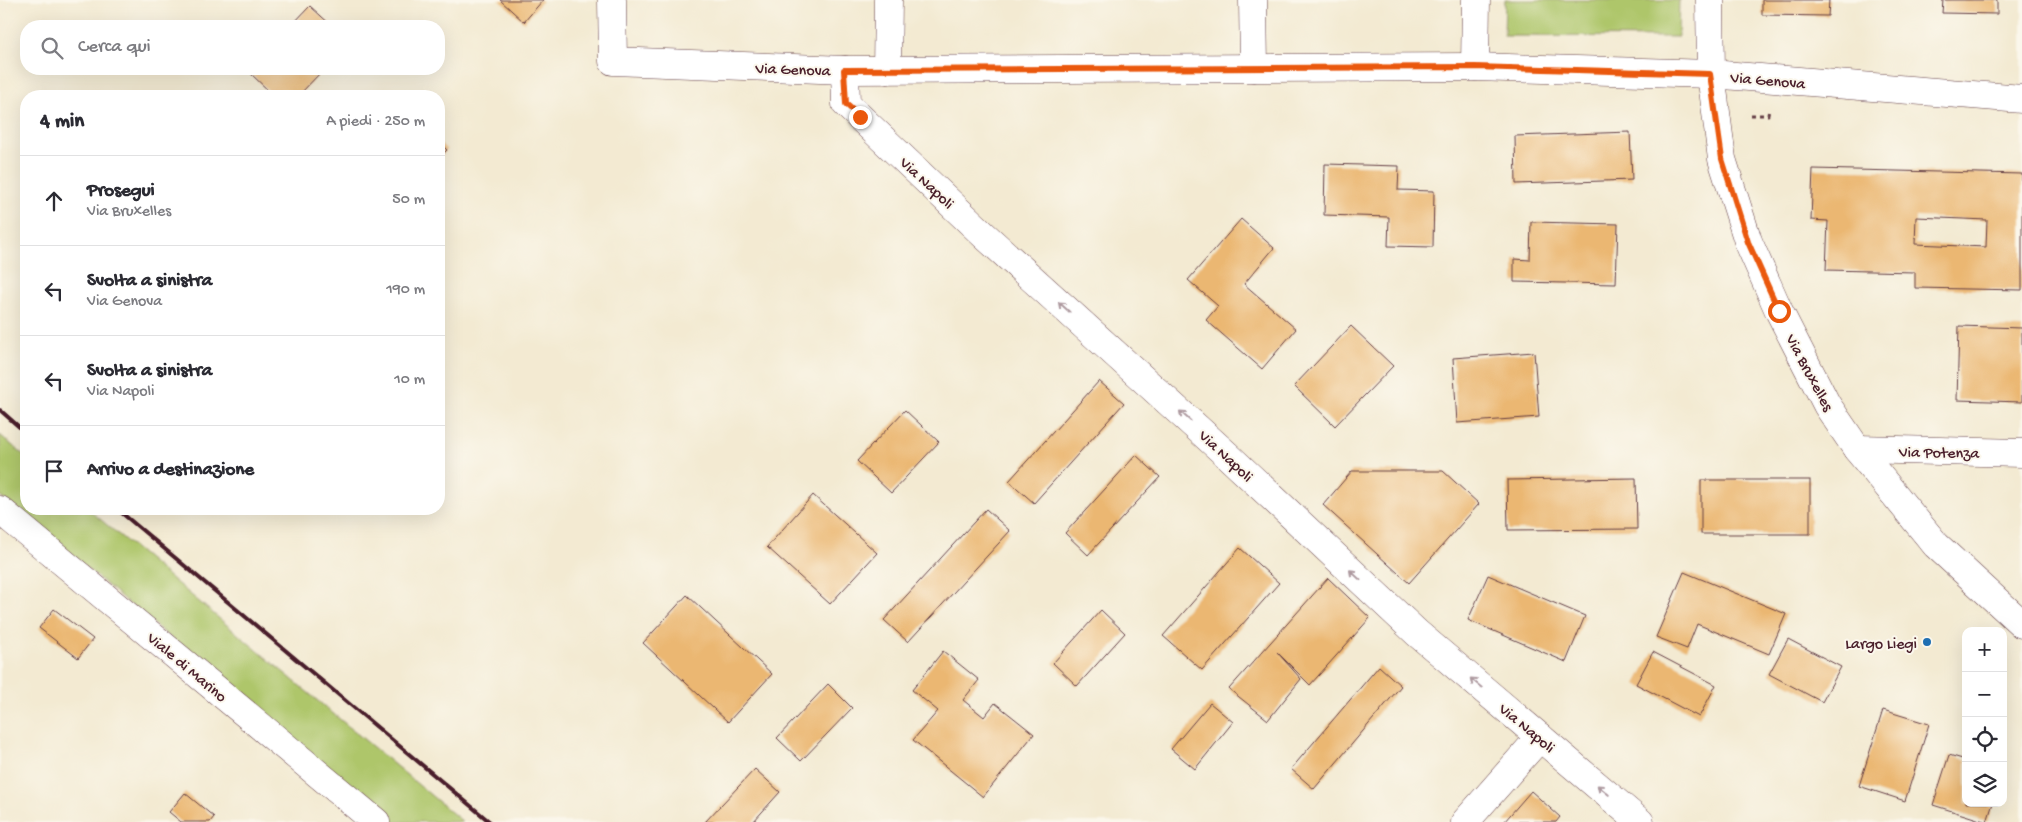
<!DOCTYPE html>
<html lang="it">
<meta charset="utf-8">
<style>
:root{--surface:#fff;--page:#f2f2f3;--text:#2b2b33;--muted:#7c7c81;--line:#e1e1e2}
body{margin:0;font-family:"Gochi Hand",sans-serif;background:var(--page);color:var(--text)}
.controls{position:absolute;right:15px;bottom:15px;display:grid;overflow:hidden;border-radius:10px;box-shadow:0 5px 20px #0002}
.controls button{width:45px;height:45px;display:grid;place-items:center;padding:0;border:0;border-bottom:1px solid var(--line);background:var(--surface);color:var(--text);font:25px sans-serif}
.stop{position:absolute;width:15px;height:15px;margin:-11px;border:4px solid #ea580c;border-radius:50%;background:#fff}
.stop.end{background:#ea580c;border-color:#fff;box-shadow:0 1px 5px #0008}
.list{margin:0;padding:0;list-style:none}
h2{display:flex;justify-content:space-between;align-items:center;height:65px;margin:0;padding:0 20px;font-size:21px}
h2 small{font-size:16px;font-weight:400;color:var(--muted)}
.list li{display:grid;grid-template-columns:32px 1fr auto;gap:15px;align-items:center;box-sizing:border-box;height:90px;padding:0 20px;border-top:1px solid var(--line)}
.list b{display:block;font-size:19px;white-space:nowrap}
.list p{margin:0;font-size:16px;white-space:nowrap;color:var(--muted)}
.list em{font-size:16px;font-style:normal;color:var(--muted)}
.icon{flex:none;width:28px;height:28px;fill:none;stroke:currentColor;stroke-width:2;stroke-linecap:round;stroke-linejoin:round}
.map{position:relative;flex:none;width:2022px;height:822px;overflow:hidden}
.search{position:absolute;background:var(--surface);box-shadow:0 5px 20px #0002;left:20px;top:20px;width:425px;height:55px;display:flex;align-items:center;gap:12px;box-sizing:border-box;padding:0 18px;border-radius:20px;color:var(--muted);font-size:19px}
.panel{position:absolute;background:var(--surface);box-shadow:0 5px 20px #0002;left:20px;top:90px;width:425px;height:425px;border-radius:20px}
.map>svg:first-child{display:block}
.green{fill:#aec66b;stroke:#7c724b}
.building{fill:#ebb772;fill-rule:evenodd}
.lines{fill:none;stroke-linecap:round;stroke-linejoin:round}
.minor-casing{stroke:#633d44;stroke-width:29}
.path{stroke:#633d44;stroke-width:3;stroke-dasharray:4 4;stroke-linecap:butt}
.minor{stroke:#fff;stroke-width:28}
.rail{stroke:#4a1f2b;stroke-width:4}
.oneway{stroke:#ae9aa0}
.route{stroke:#ea580c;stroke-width:6}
.poi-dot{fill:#1f6fb2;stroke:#fbf7ec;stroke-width:2}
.labels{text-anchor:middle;stroke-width:4;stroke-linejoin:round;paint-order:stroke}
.street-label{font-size:16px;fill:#4a1f2b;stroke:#fbf7ec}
.poi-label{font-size:16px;fill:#4a1f2b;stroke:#fbf7ec;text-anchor:end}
</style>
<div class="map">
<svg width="2022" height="822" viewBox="0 0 2022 822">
<rect width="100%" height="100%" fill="#fbf7ec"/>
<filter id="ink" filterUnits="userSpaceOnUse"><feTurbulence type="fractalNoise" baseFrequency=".02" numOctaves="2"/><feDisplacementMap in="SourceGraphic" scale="10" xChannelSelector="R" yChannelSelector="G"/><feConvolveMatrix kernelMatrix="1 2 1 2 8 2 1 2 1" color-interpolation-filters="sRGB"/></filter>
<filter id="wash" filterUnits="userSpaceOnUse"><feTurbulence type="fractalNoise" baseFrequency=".0096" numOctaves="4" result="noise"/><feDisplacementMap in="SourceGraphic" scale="20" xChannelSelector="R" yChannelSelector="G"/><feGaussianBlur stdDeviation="1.12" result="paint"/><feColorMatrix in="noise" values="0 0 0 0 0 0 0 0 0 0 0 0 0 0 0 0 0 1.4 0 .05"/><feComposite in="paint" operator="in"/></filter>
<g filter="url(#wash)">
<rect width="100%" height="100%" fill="#f3ead2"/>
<g class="green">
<polygon points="1505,0 1679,0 1678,37 1504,36"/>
<polygon points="0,435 26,457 26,509 88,509 463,822 391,822 0,496"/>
</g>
<g id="blocks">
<g class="building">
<polygon points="500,0 543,0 524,22"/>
<polygon points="1762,0 1829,0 1828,16 1762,15"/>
<polygon points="1943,0 1997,0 1997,14 1942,13"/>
<polygon points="310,6 332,26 291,26"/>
<polygon points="250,69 324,69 298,96 274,96 248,71"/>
<polygon points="1630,132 1632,180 1516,184 1515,136"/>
<polygon points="439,142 447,150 439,158"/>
<polygon points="1325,164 1399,166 1398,190 1434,191 1433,247 1388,246 1389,217 1324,215"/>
<path d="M1813 169 2022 174V290L1915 288V272L1826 270 1828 221 1811 220ZM1916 217 1987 220 1986 247 1915 244Z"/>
<polygon points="1241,219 1274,248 1244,284 1296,329 1262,369 1206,320 1218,306 1188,280"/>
<polygon points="1531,222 1618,224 1616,284 1514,282 1514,259 1530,260"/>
<polygon points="1351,326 1393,366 1335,426 1294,386"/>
<polygon points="1959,326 2022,328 2022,402 1957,400"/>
<polygon points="1534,352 1539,417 1457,423 1453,358"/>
<polygon points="1099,381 1124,403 1034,503 1009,481"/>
<polygon points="905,410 939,442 891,493 857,461"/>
<polygon points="1136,455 1160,477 1088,555 1065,533"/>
<polygon points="1352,471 1443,471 1479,504 1409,583 1323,505"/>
<polygon points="1636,478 1637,529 1508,530 1507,480"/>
<rect x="1701" y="480" width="109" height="54"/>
<polygon points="813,495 877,553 830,604 767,547"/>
<polygon points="986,509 1010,531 908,642 884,620"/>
<polygon points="1240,548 1279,583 1202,670 1163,636"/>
<polygon points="1684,572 1786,614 1769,654 1697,624 1687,649 1656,637"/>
<polygon points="1488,575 1585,616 1566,662 1468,620"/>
<polygon points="1328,578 1370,618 1310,685 1277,652 1301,679 1268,720 1229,689"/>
<polygon points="687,595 772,674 728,722 643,643"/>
<polygon points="54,609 93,639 78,658 39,628"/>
<polygon points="1101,610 1125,633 1077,686 1053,663"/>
<polygon points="1788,639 1841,667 1822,702 1769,674"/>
<polygon points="943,651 979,680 963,700 984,717 995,703 1034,734 983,797 913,740 938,711 912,690"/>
<polygon points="1653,652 1716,685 1699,717 1636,684"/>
<polygon points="1379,666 1401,686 1314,789 1291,769"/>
<polygon points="828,684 852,708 801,761 777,738"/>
<polygon points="1210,703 1233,722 1195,769 1171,749"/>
<polygon points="1883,710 1929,724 1905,801 1859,786"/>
<polygon points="1949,755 1966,760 1966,803 1993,803 1987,822 1933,805"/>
<polygon points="755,769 780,792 753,822 705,822"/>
<polygon points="1531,791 1560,817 1556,822 1504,822"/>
<polygon points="185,793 214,817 210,822 181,822 169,812"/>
</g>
</g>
</g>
<g filter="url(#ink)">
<use href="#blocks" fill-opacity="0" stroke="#633d44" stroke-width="1"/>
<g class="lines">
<defs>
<g id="minor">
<polyline points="612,0 613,61 845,70 1475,67 1711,74 2022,99"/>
<polyline points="1253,0 1254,68"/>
<polyline points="1710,0 1711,74 1722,159 1748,241 1779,311 1827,405 1857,449 1936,545 2022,624"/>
<polyline points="1475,67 1476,0"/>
<polyline points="845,70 846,104 984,235 1227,455 1417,633 1640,822"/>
<polyline points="887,70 888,0"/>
<polyline points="1857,449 2022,453"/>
<polyline points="0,510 376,822"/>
<polyline points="1465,822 1540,737"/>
</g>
</defs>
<use href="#minor" class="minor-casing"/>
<polyline class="path" points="1751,115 1768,115 1769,109"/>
<use href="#minor" class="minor"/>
<g class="rail">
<polyline points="0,410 26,433"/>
<polyline points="117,509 490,822"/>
</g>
</g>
<defs><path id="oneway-shaft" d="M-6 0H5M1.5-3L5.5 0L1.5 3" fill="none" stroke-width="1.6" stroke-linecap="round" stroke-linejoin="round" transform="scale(1.25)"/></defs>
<g class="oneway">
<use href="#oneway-shaft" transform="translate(1064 307) rotate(-138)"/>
<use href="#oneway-shaft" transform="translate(1185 416) rotate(-138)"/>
<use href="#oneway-shaft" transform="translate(1355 575) rotate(-137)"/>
<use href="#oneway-shaft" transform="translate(1476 683) rotate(-140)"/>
<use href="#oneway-shaft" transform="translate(1603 790) rotate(-140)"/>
</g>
</g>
<g class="lines" filter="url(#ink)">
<polyline class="route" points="860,117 846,104 844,70 1475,67 1710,74 1722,159 1748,242 1779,311"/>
</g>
<circle class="poi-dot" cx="1927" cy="642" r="5"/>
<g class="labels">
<g class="street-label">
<text transform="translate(793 68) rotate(2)" y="6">Via Genova</text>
<text transform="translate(1768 79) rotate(5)" y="6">Via Genova</text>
<text transform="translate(928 182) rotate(43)" y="6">Via Napoli</text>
<text transform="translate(1811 372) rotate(62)" y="6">Via Bruxelles</text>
<text transform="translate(1939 451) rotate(1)" y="6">Via Potenza</text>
<text transform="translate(1227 455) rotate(43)" y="6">Via Napoli</text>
<text transform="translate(188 666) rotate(40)" y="6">Viale di Marino</text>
<text transform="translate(1528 727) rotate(40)" y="6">Via Napoli</text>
</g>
<g class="poi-label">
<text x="1917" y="648">Largo Liegi</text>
</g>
</g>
</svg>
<div class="controls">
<button>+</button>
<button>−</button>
<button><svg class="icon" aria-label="locate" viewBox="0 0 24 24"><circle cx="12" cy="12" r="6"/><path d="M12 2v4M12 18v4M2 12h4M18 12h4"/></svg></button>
<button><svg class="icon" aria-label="layers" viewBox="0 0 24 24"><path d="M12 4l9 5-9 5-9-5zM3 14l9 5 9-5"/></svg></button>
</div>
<div class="stop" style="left:1779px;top:311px"></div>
<div class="stop end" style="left:860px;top:117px"></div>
<div class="search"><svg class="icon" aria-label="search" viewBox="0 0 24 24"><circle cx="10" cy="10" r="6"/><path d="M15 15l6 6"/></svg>Cerca qui</div>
<section class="panel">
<h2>4 min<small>A piedi · 250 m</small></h2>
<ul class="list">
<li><svg class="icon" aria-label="ahead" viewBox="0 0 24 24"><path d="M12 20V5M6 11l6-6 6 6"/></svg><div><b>Prosegui</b><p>Via Bruxelles</p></div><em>50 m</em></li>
<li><svg class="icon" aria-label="left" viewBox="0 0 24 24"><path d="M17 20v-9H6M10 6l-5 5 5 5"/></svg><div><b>Svolta a sinistra</b><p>Via Genova</p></div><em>190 m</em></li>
<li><svg class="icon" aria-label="left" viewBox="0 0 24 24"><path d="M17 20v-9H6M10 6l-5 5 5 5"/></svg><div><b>Svolta a sinistra</b><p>Via Napoli</p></div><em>10 m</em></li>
<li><svg class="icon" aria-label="arrive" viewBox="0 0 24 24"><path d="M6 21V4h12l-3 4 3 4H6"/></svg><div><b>Arrivo a destinazione</b></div></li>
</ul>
</section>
</div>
